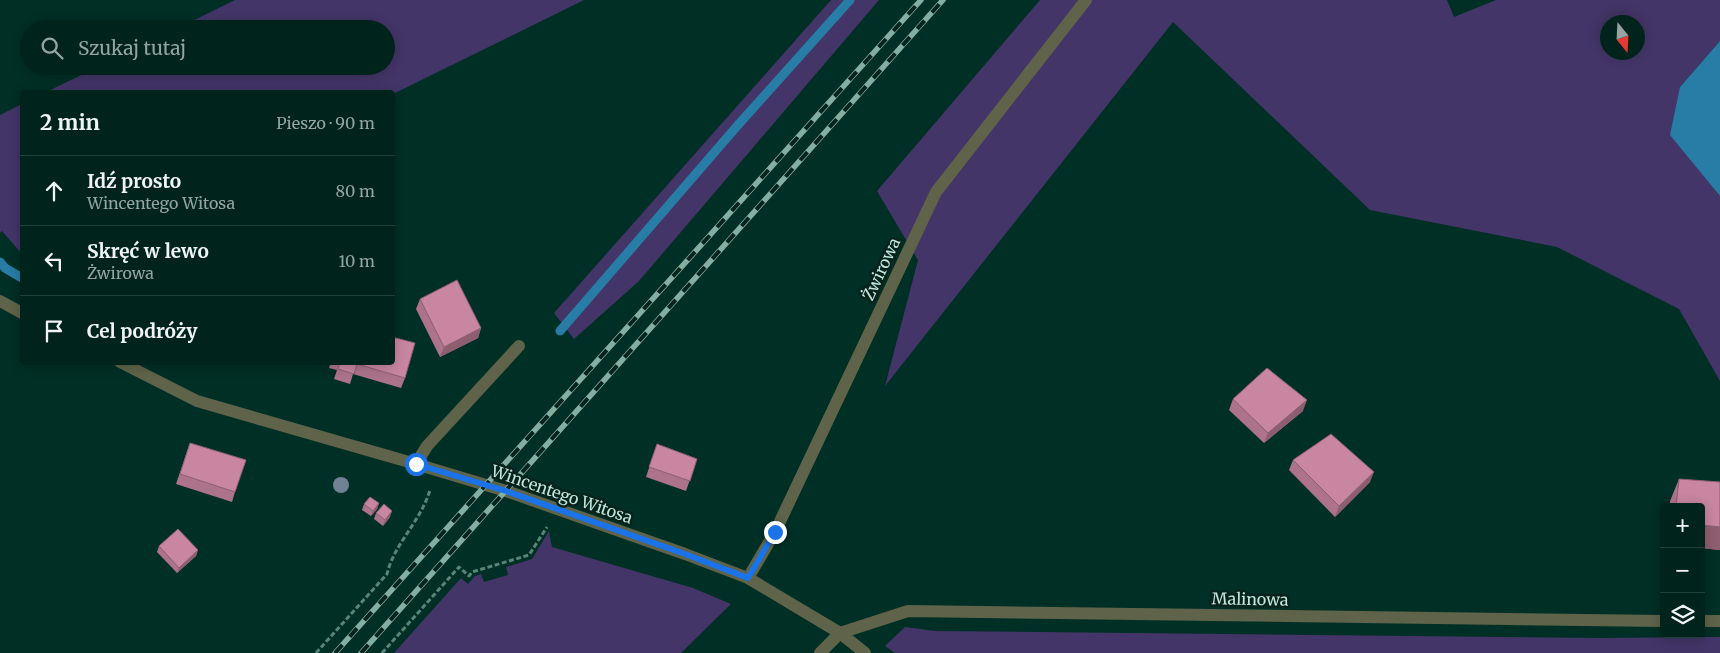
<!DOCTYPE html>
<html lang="pl">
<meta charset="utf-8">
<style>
:root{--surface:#00231c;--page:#0a2b25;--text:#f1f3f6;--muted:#95a4a3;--line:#22403b}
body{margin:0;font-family:Merriweather,serif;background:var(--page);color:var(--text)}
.controls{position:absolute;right:15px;bottom:15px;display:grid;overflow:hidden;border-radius:5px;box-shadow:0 2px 12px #0003}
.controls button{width:45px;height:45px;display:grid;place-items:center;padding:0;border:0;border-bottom:1px solid var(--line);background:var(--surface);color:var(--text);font:25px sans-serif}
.compass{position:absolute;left:1600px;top:15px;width:45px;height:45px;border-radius:50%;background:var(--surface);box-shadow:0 2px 12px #0003;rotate:162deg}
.stop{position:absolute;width:15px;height:15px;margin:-11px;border:4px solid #1a73e8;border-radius:50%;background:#fff}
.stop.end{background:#1a73e8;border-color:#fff;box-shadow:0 1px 5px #0008}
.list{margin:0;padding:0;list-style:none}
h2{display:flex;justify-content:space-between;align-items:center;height:65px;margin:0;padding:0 20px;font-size:21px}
h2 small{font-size:16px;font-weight:400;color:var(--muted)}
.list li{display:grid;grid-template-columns:32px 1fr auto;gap:15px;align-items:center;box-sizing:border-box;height:70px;padding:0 20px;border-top:1px solid var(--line)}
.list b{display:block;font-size:19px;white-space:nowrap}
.list p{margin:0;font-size:16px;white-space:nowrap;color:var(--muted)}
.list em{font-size:16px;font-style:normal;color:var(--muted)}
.icon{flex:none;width:28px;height:28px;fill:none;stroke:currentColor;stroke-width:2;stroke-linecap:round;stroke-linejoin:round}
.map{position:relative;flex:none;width:1720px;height:653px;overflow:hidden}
.search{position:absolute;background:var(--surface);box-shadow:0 2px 12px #0003;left:20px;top:20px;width:375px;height:55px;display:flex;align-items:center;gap:12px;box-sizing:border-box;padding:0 18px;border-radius:28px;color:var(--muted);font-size:19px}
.panel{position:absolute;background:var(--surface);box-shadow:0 2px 12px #0003;left:20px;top:90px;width:375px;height:275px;border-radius:5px}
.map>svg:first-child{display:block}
.green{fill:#433567;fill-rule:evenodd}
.water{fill:#287da6}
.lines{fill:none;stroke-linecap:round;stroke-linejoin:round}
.stream{stroke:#287da6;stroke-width:9}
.path{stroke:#598479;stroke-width:3;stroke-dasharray:5 2.5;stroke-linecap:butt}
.service{stroke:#5f6349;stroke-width:12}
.minor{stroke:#5f6349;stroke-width:12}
.tertiary{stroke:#5f6349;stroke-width:12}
.rail-casing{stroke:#85aea3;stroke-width:5.5}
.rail{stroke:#08221c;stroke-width:4;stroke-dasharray:11;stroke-linecap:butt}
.tree{fill:#718296}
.wall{fill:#ac738a}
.shaded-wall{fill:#8c5e70}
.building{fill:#c886a0;stroke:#8c5e70}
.route{stroke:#1a73e8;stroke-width:6}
.labels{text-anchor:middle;stroke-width:5;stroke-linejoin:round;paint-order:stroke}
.street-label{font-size:16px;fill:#c2e8dc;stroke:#08221c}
</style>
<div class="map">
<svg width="1720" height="653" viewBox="0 0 1720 653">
<rect width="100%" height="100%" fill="#002f25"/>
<g class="green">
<polygon points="235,0 584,0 393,94 46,92 100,66 386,66 386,29 176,29"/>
<polygon points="831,0 879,0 639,281 574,339 554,313"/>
<path d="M1040 0H1447L1454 17 1496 0H1720V41L1680 87 1704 175 1720 196V381L1679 309 1557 247 1370 210 1173 22 885 386 918 260 877 191ZM1608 22H1638V52H1608Z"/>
<polygon points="22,104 22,254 2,231 0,233 0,115"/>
<polygon points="549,531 552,547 693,588 731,604 681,653 394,653 461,578 468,584 475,576 481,574 484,582 508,575 506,567 532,559"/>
<polygon points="905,627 935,631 1601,638 1720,637 1720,653 895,653 885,646"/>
</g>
<polygon class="water" points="1720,41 1720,196 1670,135 1680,87"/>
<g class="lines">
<g class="stream">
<polyline points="0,262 5,268 22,278"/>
<polyline points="560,331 738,125 850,0"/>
</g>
<g class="path">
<path d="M316 653 387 574C394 544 421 521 430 490"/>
<polyline points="382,653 459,567 469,576 472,572 529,555 547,527"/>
</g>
<g class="service">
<polyline points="416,464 427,446 519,346"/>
<polyline points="820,653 840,633"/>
</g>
<g class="minor">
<polyline points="748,578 775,532 936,192 1086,0"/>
<polyline points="1701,621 1720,621"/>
<polyline points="840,633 908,611 1664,621"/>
</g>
<g class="tertiary">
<polyline points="0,301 22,313"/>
<polyline points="120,362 197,401 416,464 506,491 685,554 748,578 840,633 865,653"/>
</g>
<defs>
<g id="rail">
<polyline points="335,653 921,0"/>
<polyline points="361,653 943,0"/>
</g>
</defs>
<use href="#rail" class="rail-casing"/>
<use href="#rail" class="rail"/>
</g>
<circle class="tree" cx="341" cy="485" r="8"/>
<g class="wall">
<polygon points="420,299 481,328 478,338 440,357 416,309"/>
<polygon points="331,362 392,362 405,378 401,388 353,374 350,384 334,379 337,370 329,368"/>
<polygon points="1233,399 1303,411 1264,443 1229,410"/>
<polygon points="190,443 235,492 232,502 176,484"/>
<polygon points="657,444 697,459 686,491 646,477"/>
<polygon points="1293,460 1370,482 1335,517 1289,470"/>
<polygon points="1679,479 1720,482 1720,550 1701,548 1701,507 1670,507 1670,501"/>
<polygon points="379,503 377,509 371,516 362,510 364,504"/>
<polygon points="376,513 390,517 383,526 374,519"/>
<polygon points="159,546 198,550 196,556 177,573 157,552"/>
</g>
<g class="shaded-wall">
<polygon points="481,328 478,338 440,357 444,347"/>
<polygon points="1307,400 1303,411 1264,443 1268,433"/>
<polygon points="1374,472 1370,482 1335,517 1339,506"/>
<polygon points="379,503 377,509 371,516 373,511"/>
<polygon points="392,511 390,517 383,526 385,520"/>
<polygon points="1701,525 1720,527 1720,550 1701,548"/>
<polygon points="198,550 196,556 177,573 179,568"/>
</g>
<g class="building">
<polygon points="457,280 481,328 444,347 420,299"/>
<polygon points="392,337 415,343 405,378 357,364 354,374 338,369 340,362 392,362"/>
<polygon points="1267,368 1307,400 1268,433 1233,399"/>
<polygon points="1331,434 1374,472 1339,506 1293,460"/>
<polygon points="190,443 246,460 235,492 180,474"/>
<polygon points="657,444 697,459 690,481 649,467"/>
<polygon points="1679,479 1720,482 1720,527 1701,525 1701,507 1676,507"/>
<polygon points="370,497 379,503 373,511 364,504"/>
<polygon points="384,504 392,511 385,520 376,513"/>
<polygon points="178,529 198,550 179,568 159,546"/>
</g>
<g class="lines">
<polyline class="route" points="416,464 506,491 685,554 748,578 775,532"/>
</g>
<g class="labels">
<g class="street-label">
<text transform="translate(881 269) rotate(-65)" y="6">Żwirowa</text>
<text transform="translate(562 494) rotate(19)" y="6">Wincentego Witosa</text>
<text transform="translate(1250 599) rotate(1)" y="6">Malinowa</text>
</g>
</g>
</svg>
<div class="controls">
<button>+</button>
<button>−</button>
<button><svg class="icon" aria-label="layers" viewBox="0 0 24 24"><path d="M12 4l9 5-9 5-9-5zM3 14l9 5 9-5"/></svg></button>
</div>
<svg class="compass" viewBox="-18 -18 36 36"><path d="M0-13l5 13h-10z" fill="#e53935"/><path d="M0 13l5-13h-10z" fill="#95a4a3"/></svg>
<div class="stop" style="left:416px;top:464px"></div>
<div class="stop end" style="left:775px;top:532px"></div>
<div class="search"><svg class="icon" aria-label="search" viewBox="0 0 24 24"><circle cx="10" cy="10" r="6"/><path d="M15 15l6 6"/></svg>Szukaj tutaj</div>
<section class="panel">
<h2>2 min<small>Pieszo · 90 m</small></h2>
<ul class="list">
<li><svg class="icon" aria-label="ahead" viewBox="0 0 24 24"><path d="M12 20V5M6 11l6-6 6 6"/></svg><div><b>Idź prosto</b><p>Wincentego Witosa</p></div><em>80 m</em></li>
<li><svg class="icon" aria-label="left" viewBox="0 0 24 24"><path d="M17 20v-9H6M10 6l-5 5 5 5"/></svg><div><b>Skręć w lewo</b><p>Żwirowa</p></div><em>10 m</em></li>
<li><svg class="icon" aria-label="arrive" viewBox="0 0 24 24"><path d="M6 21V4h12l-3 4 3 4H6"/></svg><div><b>Cel podróży</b></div></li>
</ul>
</section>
</div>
